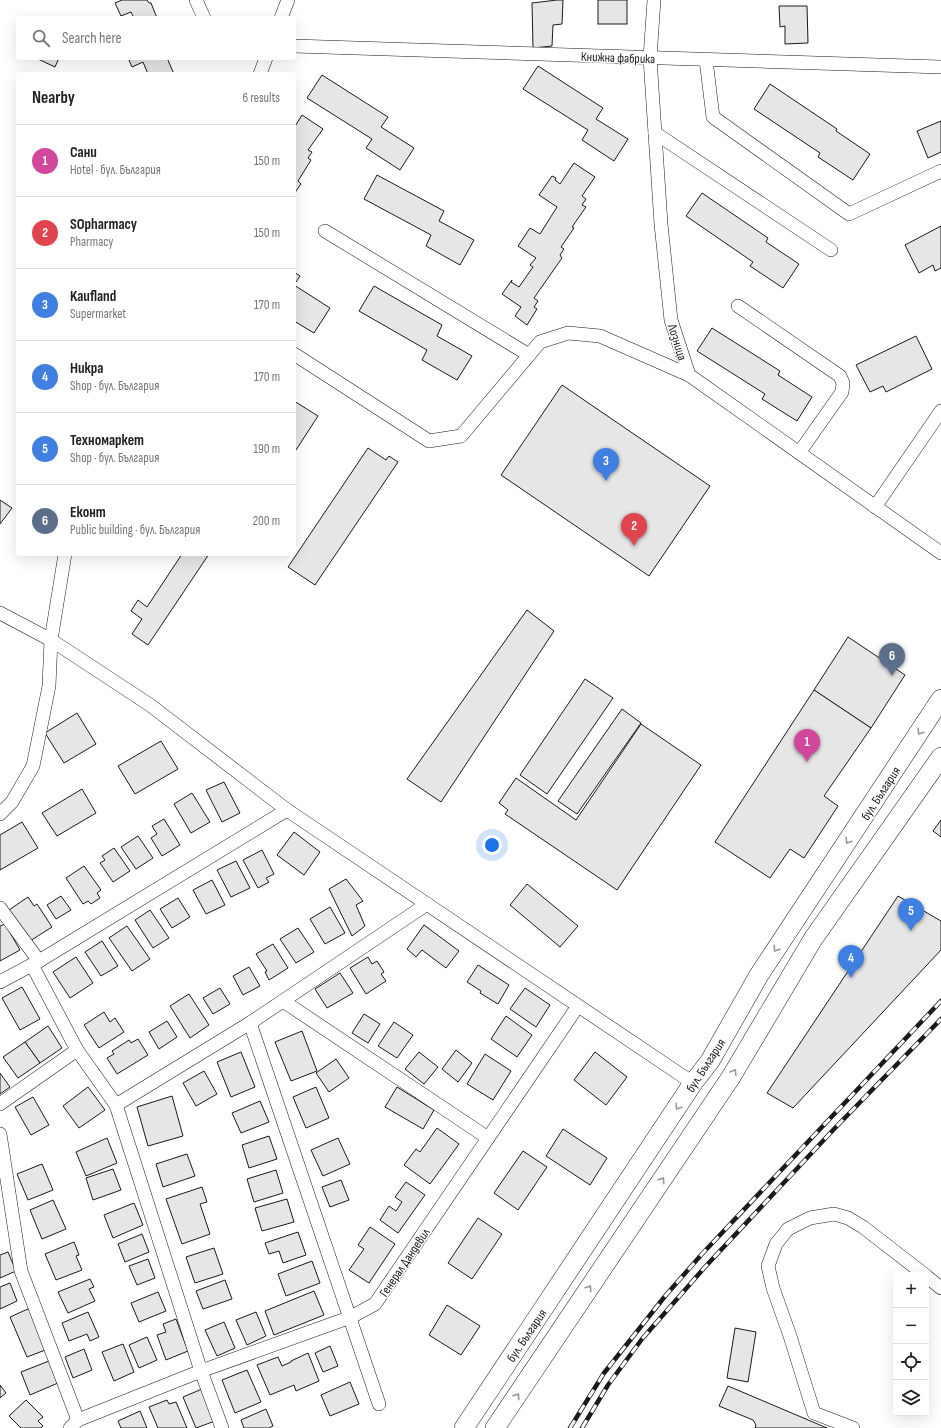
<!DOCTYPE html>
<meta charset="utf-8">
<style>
:root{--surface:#fff;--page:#f2f2f2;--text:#222;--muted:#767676;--line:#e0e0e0;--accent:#c62828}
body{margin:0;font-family:"Sofia Sans Condensed",sans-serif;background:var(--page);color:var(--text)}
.controls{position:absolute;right:12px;bottom:12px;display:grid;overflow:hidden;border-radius:4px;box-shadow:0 4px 16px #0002}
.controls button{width:36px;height:36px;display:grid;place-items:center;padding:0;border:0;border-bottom:1px solid var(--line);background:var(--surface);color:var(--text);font:20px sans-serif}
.you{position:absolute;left:492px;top:845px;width:14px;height:14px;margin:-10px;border:3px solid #fff;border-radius:50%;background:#1a73e8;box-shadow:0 0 0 6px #1a73e833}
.badge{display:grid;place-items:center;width:26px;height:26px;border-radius:50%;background:var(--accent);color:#fff;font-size:13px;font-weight:700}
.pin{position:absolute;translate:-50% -33px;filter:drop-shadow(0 1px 2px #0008)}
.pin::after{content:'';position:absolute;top:21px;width:14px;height:12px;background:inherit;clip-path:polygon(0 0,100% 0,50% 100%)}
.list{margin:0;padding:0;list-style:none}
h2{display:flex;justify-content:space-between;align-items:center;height:52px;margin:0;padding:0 16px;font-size:17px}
h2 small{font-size:13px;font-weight:400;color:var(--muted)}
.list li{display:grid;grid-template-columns:26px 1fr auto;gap:12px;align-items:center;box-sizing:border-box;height:72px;padding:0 16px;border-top:1px solid var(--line)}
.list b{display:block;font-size:15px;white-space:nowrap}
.list p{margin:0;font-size:13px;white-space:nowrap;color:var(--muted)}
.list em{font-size:13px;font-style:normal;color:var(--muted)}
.icon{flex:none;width:22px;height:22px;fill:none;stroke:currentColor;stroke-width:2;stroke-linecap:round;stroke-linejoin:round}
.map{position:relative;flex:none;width:941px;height:1428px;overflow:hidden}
.search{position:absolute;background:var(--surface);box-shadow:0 4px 16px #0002;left:16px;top:16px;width:280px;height:44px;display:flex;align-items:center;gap:10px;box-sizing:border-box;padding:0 14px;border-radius:4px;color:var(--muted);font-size:15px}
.panel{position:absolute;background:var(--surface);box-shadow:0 4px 16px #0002;left:16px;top:72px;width:280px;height:484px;border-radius:4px}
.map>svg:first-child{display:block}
.building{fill:#e6e6e6;stroke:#1a1a1a}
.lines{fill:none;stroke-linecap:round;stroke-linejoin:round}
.minor-casing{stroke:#1a1a1a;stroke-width:14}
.secondary-casing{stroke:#1a1a1a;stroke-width:20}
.minor{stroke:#fff;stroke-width:13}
.secondary{stroke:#fff;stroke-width:19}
.rail-casing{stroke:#1a1a1a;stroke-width:4.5}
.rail{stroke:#fff;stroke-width:3;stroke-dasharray:9;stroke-linecap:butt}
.oneway{stroke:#989898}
.labels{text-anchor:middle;stroke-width:3;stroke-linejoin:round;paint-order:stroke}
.street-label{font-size:13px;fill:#1a1a1a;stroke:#fff}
</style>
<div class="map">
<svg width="941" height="1428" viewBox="0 0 941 1428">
<rect width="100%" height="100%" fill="#fff"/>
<g class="building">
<polygon points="122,0 147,0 149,3 151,3 157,18 134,18 131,12 121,16 115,3"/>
<polygon points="557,0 563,0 562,24 553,25 552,46 533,48 532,3"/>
<rect x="598" y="0" width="29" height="24"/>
<polygon points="779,6 807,6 808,43 785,44 785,26 780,27"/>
<polygon points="38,58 59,58 55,67 38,59"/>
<polygon points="128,58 167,58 174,74 148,74 143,62 132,67"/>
<polygon points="538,66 603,108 596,119 628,139 614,161 582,140 588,130 523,89"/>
<polygon points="322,75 388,117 381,127 414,148 400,170 366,148 372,139 307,98"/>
<polygon points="770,84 837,129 836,131 870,154 853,180 818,157 820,153 754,109"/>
<polygon points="302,115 323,129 308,150 312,152 308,158 311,160 298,181 301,184 294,194 294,128"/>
<polygon points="941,121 941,152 928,158 917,131"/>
<polygon points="574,163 595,177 582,196 586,199 582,205 586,207 572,227 574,228 561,247 564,249 560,255 562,258 534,298 538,301 534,307 537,309 527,325 515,316 521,307 502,294 512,280 511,282 519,287 533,267 530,265 536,258 518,246 530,228 540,234 557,207 539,195 552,176 556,178 555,180 560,184"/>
<polygon points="377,175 444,211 439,221 474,240 460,265 426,246 431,235 364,199"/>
<polygon points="702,193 768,238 766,242 799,264 783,288 750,266 753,262 686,216"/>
<polygon points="941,226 941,268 935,271 933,265 919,273 905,245"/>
<polygon points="294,272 300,276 294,285"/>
<polygon points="294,285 330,308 314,333 294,321"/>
<polygon points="374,286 442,325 437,336 472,356 457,380 422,360 427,350 359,311"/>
<polygon points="712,328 780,371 778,375 812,397 797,421 762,399 765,394 697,351"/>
<polygon points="916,336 932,369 886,392 883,386 870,392 856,365"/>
<polygon points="562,385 710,486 649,576 501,475"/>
<polygon points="294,401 318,416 296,450 294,449"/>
<polygon points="368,448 386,460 389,456 398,462 315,585 288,567"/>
<polygon points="0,500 12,508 0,524"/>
<polygon points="182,554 209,554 148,645 132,634 142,619 131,611 138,600 147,607"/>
<polygon points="527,610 554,631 441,802 407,779"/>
<polygon points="848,637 905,675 871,728 814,690"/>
<polygon points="585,679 613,698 547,794 520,775"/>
<polygon points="814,690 871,728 824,796 838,806 804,858 790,849 770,878 715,842"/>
<polygon points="622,709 641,723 577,814 558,801"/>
<polygon points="77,713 96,744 64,763 45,733"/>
<polygon points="641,724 701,765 617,890 505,814 508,810 499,803 516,778 576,820"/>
<polygon points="161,741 178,769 135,794 118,766"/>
<polygon points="224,782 240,813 222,822 206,790"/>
<polygon points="82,789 96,813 57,836 42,813"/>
<polygon points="192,793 210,822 191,833 174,804"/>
<polygon points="164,819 180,845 162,856 151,838 157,834 152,826"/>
<polygon points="941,820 941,837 933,831"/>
<polygon points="22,822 38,848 0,870 0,835"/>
<polygon points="294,832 320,852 304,875 277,855"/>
<polygon points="138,836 153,858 136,869 121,847"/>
<polygon points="114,848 130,871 113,882 100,863 105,860 102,856"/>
<polygon points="262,850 274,874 266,878 269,882 258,888 243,860"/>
<polygon points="236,861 250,888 231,897 217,870"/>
<polygon points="84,866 101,890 97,893 100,898 91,904 88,901 83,904 66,878"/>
<polygon points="346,879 363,901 356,905 365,926 352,936 329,889"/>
<polygon points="212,880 225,905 206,914 193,890"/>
<polygon points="527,884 578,926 560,947 510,905"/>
<polygon points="61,896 71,910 56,919 47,905"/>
<polygon points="898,896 941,921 941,950 793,1108 767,1093"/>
<polygon points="28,897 34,906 37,904 52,927 30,941 9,910"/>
<polygon points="178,898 190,917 172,928 160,909"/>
<polygon points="330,907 345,933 325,944 310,919"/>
<polygon points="150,910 169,938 153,948 135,920"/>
<polygon points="5,924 20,950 0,961 0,926"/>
<polygon points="424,925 459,951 446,968 422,950 416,957 407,949"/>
<polygon points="127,926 150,959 132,971 109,938"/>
<polygon points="298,928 314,952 296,963 280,939"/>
<polygon points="102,941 118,966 101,976 85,952"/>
<polygon points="273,944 288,968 269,980 265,972 267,971 256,954"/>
<polygon points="76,957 93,983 70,998 53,972"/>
<polygon points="368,957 372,964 377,961 384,972 381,974 386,981 366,994 350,968"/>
<polygon points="478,965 509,985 498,1004 480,993 481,991 467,982"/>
<polygon points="249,967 260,986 243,995 233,976"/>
<polygon points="340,973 353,993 327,1008 315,989"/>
<polygon points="22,987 40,1019 20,1030 2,998"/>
<polygon points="220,988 230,1004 213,1014 203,998"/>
<polygon points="525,988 550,1005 536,1027 510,1009"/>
<polygon points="189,994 209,1025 190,1038 170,1006"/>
<polygon points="104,1012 110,1022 115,1018 124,1032 99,1048 84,1025"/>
<polygon points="364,1014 380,1024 368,1043 352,1033"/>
<polygon points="506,1016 532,1035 517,1057 491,1039"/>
<polygon points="167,1021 177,1037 159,1049 149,1032"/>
<polygon points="394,1022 413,1035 397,1058 378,1046"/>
<polygon points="48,1026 62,1048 40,1063 25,1042"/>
<polygon points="302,1031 317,1071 291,1081 275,1042"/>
<polygon points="138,1039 148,1055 117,1074 107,1058 114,1054 112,1051 129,1040 131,1043"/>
<polygon points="25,1042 40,1063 18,1078 3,1057"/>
<polygon points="456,1050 472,1063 458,1082 442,1069"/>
<polygon points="241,1052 255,1087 231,1097 217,1062"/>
<polygon points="419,1052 438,1067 424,1084 405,1069"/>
<polygon points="595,1052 627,1077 606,1105 574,1080"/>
<polygon points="485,1054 511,1071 493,1100 467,1084"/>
<polygon points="336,1059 349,1078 329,1092 316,1073"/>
<polygon points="204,1071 217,1094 196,1106 183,1083"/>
<polygon points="0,1073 10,1087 0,1094"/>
<polygon points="88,1087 105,1110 79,1128 63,1106"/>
<polygon points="316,1087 329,1118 306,1128 293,1097"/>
<polygon points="397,1087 434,1110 423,1129 385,1107"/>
<polygon points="172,1096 183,1136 148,1146 137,1107"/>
<polygon points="33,1097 49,1125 31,1135 15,1107"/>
<polygon points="260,1101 269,1122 241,1133 232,1113"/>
<polygon points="437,1128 459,1144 430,1184 404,1165 416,1149 420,1152"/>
<polygon points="563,1129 607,1158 590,1185 546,1156"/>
<polygon points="269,1136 277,1159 249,1168 242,1145"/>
<polygon points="107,1138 117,1163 86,1176 76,1152"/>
<polygon points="338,1138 350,1164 323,1176 311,1150"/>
<polygon points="523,1151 547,1167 518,1210 494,1193"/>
<polygon points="187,1154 195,1176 163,1187 156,1164"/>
<polygon points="42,1164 53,1190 28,1200 17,1174"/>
<polygon points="113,1169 121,1190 93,1200 86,1178"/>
<polygon points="276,1170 283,1193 254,1202 247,1179"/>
<polygon points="341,1180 349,1200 330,1207 322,1187"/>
<polygon points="406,1182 425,1195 398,1233 380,1220 389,1206 396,1211 402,1202 395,1197"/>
<polygon points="202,1187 207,1202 200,1204 210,1234 182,1244 166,1199"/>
<polygon points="287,1199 294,1222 262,1231 255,1208"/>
<polygon points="53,1200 66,1229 42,1239 30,1210"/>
<polygon points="134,1203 143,1225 113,1238 104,1215"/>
<polygon points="478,1218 502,1234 472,1279 448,1263"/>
<polygon points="370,1227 395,1244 369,1283 349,1270 364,1249 358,1245"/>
<polygon points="298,1232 306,1255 283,1263 279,1251 269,1254 265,1243"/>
<polygon points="142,1234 149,1252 125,1262 118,1244"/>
<polygon points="74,1242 79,1255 76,1256 82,1270 56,1280 45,1254"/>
<polygon points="214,1248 223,1274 195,1283 186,1257"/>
<polygon points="8,1252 16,1271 0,1278 0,1255"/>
<polygon points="148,1259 155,1278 137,1285 129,1266"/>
<polygon points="312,1261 320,1283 286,1296 278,1274"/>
<polygon points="90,1279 94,1287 89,1289 95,1301 68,1313 58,1292"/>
<polygon points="225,1280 232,1299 203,1309 196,1291"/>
<polygon points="10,1283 17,1301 0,1309 0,1287"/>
<polygon points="314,1291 324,1315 274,1335 265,1311"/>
<polygon points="158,1292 166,1311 139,1322 131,1303"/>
<polygon points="447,1305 480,1326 461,1355 429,1335"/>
<polygon points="30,1308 48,1349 27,1357 10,1317"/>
<polygon points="88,1312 99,1337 90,1341 87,1334 69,1341 62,1323"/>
<polygon points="256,1312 266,1336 247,1345 236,1320"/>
<polygon points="176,1319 188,1351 166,1360 157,1335 166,1332 163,1324"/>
<polygon points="224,1322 235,1348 217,1356 205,1330"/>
<polygon points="735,1328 756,1332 748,1382 727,1378"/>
<polygon points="147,1337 157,1360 139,1368 129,1345"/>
<polygon points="123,1344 134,1372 114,1381 102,1352"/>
<polygon points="330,1346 338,1366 323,1372 315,1353"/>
<polygon points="84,1349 92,1370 73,1378 65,1357"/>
<polygon points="308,1353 319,1381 296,1391 294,1385 270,1395 257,1365 278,1357 282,1366 291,1362 291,1361"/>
<polygon points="49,1361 58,1383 30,1395 21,1372"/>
<polygon points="247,1370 261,1402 235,1413 222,1380"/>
<polygon points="350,1382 359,1404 330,1416 321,1395"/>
<polygon points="0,1385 6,1393 0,1398"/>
<polygon points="728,1386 827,1428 755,1428 756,1425 753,1420 719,1406"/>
<polygon points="202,1389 215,1421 196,1428 183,1397"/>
<polygon points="26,1400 43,1417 38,1421 43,1426 41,1428 21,1428 9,1416"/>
<polygon points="167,1400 169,1404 176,1402 187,1428 158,1428 149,1407"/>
<polygon points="266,1409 273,1426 269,1428 244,1428 241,1420"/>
<polygon points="140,1411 147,1428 121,1428 118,1421"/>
</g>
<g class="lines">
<defs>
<g id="minor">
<polyline points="196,0 204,18"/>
<polyline points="654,0 650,58 661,224 671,320 689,375 941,553"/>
<polyline points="281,18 288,0"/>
<polyline points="294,46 941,67"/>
<polyline points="706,60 713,117 849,214 941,171"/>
<polyline points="260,74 266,58"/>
<polyline points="655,133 831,250"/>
<polyline points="325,231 529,355"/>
<polyline points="738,306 840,376 843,383 842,392 799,453"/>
<polyline points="294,354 429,441 461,436 540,342 568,333 600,336 689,375"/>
<polyline points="875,507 941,411"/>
<polyline points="0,613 51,640 150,705 287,810 693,1083"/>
<polyline points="0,814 12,802 33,766 49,686 51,640 65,554"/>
<polyline points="0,908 39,961"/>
<polyline points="32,965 77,1050 116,1105 201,1371 222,1428"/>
<polyline points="0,982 39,961 287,810"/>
<polyline points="283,1001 488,1138"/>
<polyline points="250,1023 379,1404"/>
<polyline points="0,1104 77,1050"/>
<polyline points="116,1105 250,1023 427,904"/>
<polyline points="0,1134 21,1271 78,1420"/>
<polyline points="926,1276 941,1288"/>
<polyline points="70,1428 78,1420 201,1371 351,1317 375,1304 578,1006"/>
<polyline points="853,1428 814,1413 790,1336 773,1288 768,1266 776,1244 788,1229 810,1218 834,1214 848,1218 863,1227 925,1275"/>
</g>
<g id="secondary">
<polyline points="464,1428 693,1083 710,1061 759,975 941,699"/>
<polyline points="495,1428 731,1077 813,939 941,757"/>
</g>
</defs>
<use href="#minor" class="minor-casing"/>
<use href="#secondary" class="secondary-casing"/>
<use href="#minor" class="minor"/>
<use href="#secondary" class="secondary"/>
<defs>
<g id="rail">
<polyline points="570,1428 604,1373 666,1295 702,1254 941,1001"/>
<polyline points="582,1428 608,1385 642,1339 705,1267 835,1128 941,1019"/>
</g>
</defs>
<use href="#rail" class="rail-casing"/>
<use href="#rail" class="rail"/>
</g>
<defs><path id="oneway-chevron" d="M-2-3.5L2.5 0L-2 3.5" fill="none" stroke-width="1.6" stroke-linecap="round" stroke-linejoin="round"/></defs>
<g class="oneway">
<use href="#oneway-chevron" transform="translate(920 732) rotate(123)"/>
<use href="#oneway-chevron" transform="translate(848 841) rotate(123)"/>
<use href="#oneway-chevron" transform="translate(776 949) rotate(123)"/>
<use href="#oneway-chevron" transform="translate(734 1072) rotate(-59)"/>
<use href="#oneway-chevron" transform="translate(678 1107) rotate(124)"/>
<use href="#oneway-chevron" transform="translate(662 1180) rotate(-56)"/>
<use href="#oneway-chevron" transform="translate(589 1288) rotate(-56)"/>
<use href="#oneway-chevron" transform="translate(517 1396) rotate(-56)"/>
</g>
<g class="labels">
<g class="street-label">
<text transform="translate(618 57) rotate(2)" y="5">Книжна фабрика</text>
<text transform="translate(678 342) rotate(73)" y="5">Лозница</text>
<text transform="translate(880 793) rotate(-57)" y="5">бул. България</text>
<text transform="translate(705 1065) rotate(-57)" y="5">бул. България</text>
<text transform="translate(404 1262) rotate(-56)" y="5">Генерал Дандевил</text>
<text transform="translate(526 1335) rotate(-56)" y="5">бул. България</text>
</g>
</g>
</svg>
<div class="controls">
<button>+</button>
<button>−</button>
<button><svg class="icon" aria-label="locate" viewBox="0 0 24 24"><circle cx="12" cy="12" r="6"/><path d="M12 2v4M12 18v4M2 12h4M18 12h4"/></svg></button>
<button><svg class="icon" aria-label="layers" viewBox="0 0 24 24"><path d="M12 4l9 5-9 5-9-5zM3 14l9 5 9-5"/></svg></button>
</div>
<div class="you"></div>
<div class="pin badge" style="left:807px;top:762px;background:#d1479c">1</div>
<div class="pin badge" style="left:634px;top:546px;background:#e0444e">2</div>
<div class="pin badge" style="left:606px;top:481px;background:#3f7fe0">3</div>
<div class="pin badge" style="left:851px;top:978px;background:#3f7fe0">4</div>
<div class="pin badge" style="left:911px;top:931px;background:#3f7fe0">5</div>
<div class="pin badge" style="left:892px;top:676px;background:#5c6f8a">6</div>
<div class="search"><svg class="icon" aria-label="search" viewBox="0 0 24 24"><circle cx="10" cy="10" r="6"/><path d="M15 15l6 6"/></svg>Search here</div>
<section class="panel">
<h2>Nearby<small>6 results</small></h2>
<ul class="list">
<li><span class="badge" style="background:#d1479c">1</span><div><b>Сани</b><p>Hotel · бул. България</p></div><em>150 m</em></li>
<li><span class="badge" style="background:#e0444e">2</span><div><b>SOpharmacy</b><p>Pharmacy</p></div><em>150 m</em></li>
<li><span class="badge" style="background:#3f7fe0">3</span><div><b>Kaufland</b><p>Supermarket</p></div><em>170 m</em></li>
<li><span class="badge" style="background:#3f7fe0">4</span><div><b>Никра</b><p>Shop · бул. България</p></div><em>170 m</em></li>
<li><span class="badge" style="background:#3f7fe0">5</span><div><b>Техномаркет</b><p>Shop · бул. България</p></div><em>190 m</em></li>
<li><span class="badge" style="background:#5c6f8a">6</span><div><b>Еконт</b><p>Public building · бул. България</p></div><em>200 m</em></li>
</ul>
</section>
</div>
